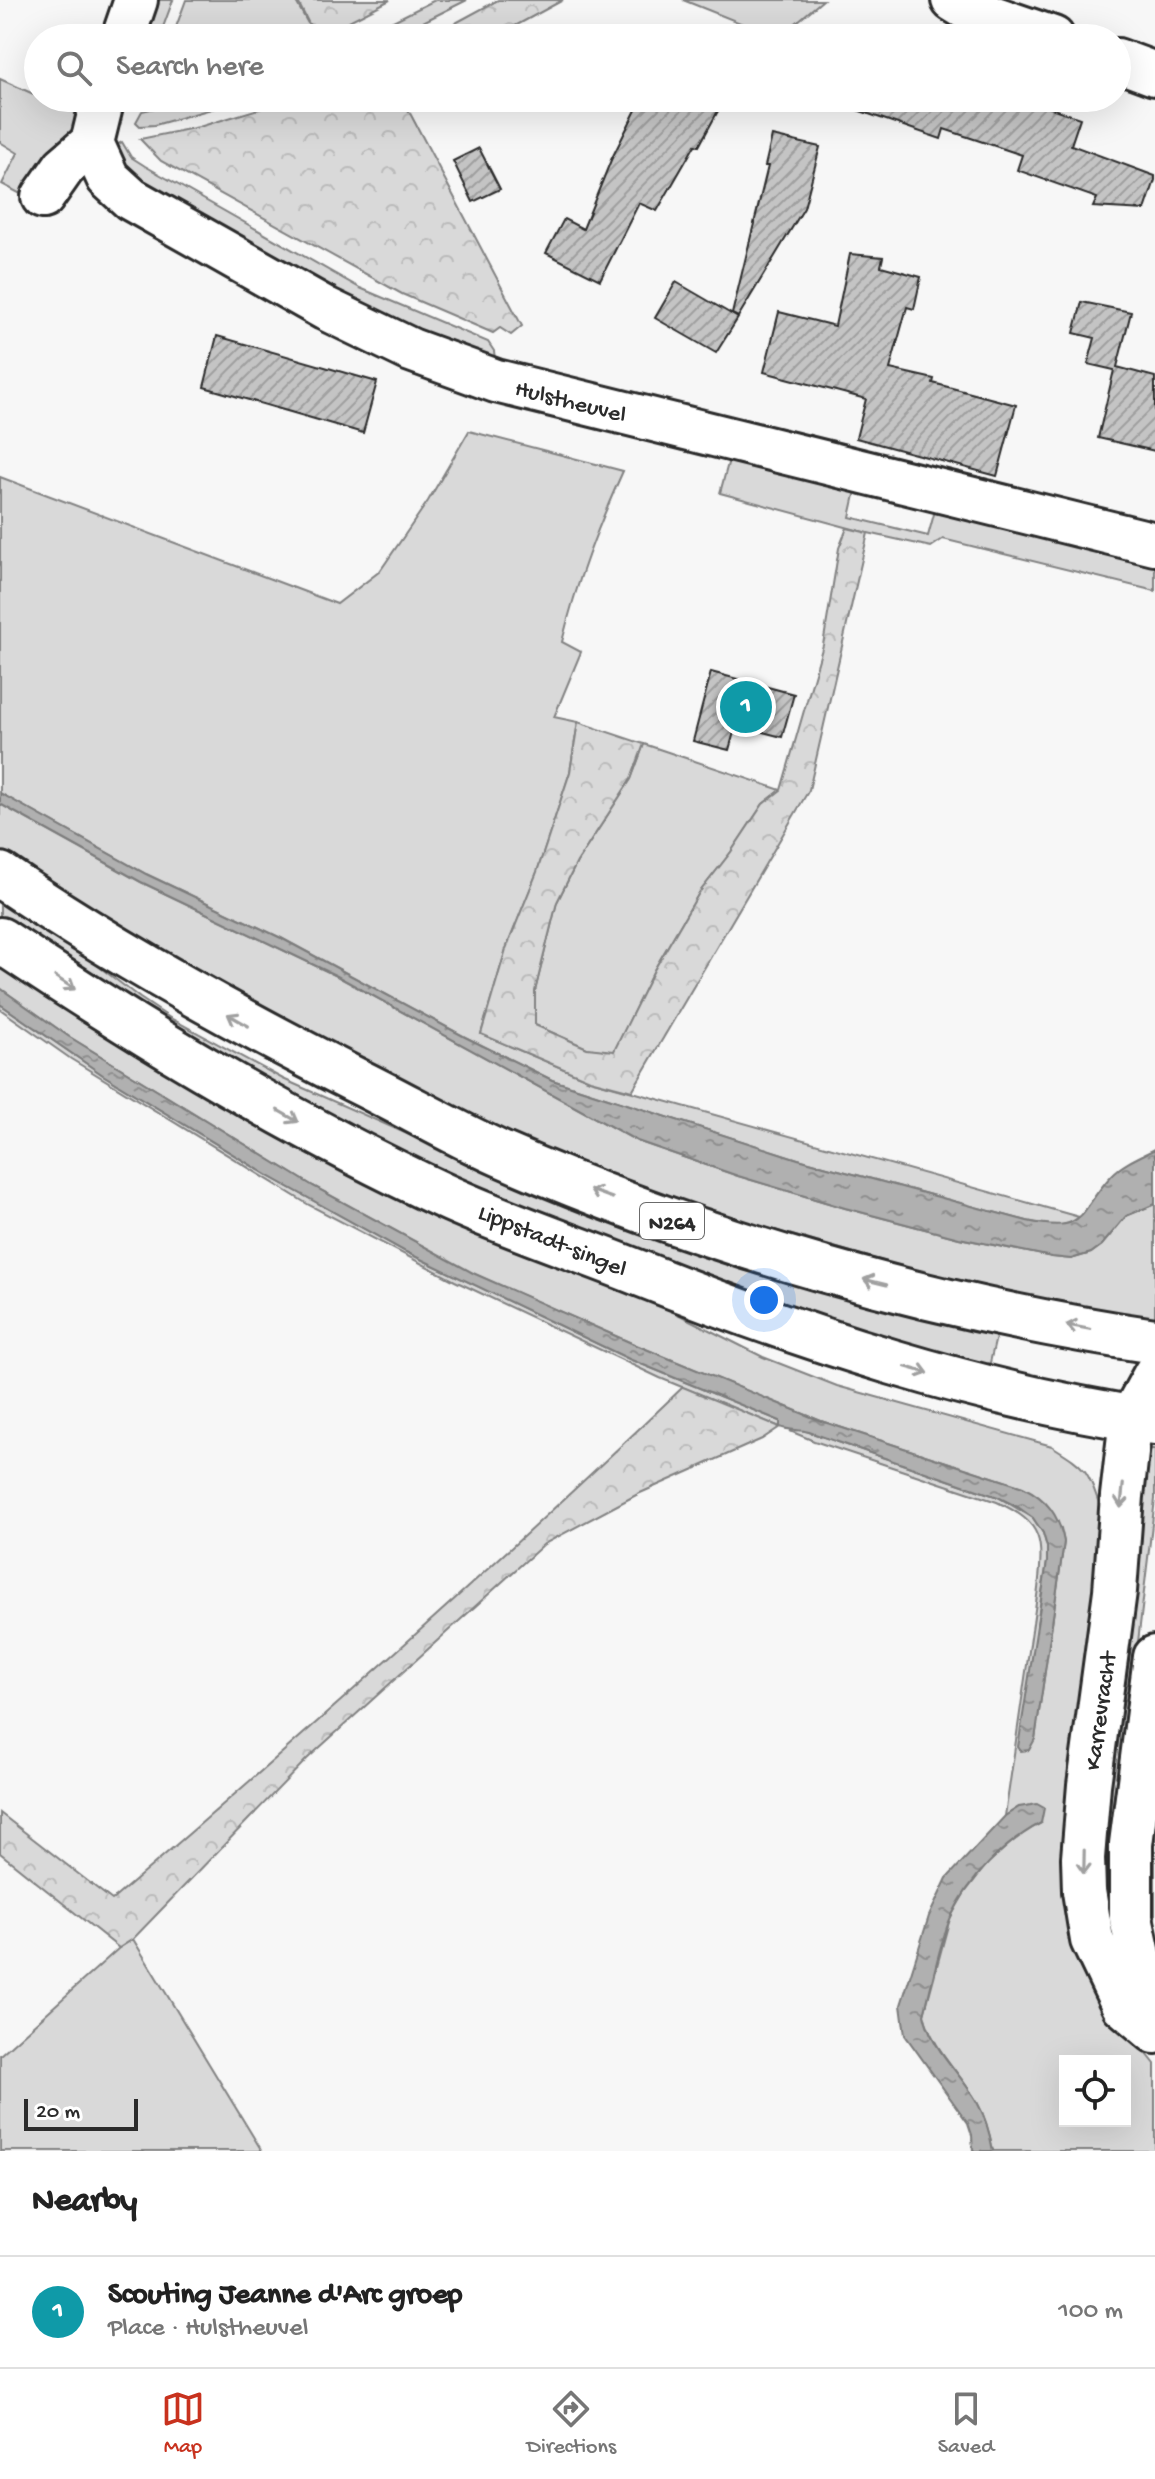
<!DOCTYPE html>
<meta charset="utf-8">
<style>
:root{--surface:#fff;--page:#f2f2f2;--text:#222;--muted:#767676;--line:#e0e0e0;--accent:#c8321e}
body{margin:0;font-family:"Gochi Hand",sans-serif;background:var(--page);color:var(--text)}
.controls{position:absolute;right:24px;bottom:24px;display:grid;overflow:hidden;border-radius:0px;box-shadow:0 8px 32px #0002}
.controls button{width:72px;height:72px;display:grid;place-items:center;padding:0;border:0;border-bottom:2px solid var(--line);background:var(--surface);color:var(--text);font:40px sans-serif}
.scale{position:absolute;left:24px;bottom:20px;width:114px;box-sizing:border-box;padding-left:8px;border:4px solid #2b2b2b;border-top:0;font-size:22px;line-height:28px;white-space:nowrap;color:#2b2b2b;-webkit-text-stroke:6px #fff;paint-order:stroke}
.you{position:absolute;left:764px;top:1300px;width:28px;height:28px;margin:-20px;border:6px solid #fff;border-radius:50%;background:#1a73e8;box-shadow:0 0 0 12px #1a73e833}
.badge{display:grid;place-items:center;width:52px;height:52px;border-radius:50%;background:var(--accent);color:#fff;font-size:26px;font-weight:700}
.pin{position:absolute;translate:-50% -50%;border:4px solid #fff;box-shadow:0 2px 8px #0006}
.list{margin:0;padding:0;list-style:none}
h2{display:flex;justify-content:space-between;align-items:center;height:104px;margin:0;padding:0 32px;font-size:34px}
h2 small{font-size:26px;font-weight:400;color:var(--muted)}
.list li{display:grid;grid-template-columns:52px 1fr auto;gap:24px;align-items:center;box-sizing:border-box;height:112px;padding:0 32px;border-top:2px solid var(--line)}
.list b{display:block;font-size:30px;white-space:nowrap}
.list p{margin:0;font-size:26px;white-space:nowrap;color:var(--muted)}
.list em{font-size:26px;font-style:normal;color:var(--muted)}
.icon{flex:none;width:44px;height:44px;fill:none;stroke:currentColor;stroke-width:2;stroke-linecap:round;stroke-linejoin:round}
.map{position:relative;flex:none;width:1155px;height:2151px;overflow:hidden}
.search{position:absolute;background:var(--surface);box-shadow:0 8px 32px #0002;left:24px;right:24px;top:24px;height:88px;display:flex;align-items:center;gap:20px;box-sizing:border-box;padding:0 28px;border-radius:44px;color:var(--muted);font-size:30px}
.sheet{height:216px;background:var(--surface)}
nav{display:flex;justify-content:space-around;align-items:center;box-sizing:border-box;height:112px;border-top:2px solid var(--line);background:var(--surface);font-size:22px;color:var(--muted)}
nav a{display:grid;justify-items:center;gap:4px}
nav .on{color:var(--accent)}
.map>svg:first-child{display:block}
.grass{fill:#d9d9d9;stroke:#828282;stroke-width:2;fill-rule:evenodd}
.forest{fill:url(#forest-crowns);stroke:#828282;stroke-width:2}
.water{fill:url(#water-ripples);stroke:#7b7b7b;stroke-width:2}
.building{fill:url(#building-hatch);stroke:#2b2b2b;stroke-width:2}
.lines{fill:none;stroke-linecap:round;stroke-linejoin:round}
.minor-casing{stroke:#2b2b2b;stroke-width:48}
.major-casing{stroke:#2b2b2b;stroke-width:50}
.minor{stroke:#fff;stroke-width:42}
.major{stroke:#fff;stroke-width:44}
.oneway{stroke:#a0a0a0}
.labels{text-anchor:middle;stroke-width:6;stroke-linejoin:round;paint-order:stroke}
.shield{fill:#fff;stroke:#6b6b6b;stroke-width:2}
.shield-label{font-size:22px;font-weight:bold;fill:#2b2b2b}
.street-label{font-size:24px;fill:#2b2b2b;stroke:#fff}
</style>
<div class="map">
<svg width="1155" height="2151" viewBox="0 0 1155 2151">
<defs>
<pattern id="forest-crowns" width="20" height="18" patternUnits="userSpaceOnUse" patternTransform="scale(2)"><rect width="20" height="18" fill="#d9d9d9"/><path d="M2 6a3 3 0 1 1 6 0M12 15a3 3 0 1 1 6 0" fill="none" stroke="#bababa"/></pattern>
<pattern id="water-ripples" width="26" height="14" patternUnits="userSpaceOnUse" patternTransform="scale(2)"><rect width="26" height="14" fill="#b0b0b0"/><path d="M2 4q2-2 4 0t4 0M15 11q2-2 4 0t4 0" fill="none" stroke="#8f8f8f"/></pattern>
<pattern id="building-hatch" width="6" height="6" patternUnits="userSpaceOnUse" patternTransform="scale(2)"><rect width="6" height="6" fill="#c4c4c4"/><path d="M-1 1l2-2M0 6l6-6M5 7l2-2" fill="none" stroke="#9f9f9f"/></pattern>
</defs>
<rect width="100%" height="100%" fill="#f7f7f7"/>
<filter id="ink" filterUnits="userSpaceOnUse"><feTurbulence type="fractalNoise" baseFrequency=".0125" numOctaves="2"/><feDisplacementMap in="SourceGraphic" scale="16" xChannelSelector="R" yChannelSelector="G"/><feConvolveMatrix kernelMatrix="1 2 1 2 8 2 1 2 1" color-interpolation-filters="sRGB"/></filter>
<g filter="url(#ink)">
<g class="grass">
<polygon points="155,0 173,0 159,38 143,38"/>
<polygon points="186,0 295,0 316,38 172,38"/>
<polygon points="435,0 467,0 391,38 359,38"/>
<polygon points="683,0 823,0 778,38"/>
<polygon points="0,79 38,96 38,98 43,98 75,112 74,136 30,199 2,184 18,153 0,142"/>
<polygon points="196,98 250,98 155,125 140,126 136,122 142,111"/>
<polygon points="122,142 131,157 145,166 360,288 488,342 494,351 495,359 411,334 136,183 110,148"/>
<path d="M469 431 623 471C597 529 577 580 562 642L581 652 554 717 578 722 570 772 537 872 506 949 481 1034 590 1080 1079 1217C1063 1230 1046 1225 1027 1221L798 1159 552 1080 465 1037 281 938 146 874 0 793V477L337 604 380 571 428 501Z"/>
<polygon points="730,456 857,486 850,517 928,536 937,503 1155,560 1155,591 943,539 931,547 868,533 720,493"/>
<polygon points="644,744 781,790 763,804 731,852 699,893 654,970 614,1052 587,1048 535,1025 535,991 557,902 577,862 631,779"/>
<polygon points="0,804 141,882 337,976 637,1141 738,1176 845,1208 959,1238 1052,1257 1071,1259 1091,1253 1102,1245 1126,1216 1155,1204 1155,1320 970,1286 708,1211 605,1175 445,1109 0,863"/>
<polygon points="0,891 140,998 170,1018 283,1079 563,1203 997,1333 989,1367 848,1330 626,1247 580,1225 408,1165 0,928"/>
<path d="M0 953 634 1292 763 1357 837 1386 1052 1446C1085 1467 1088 1468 1100 1507L1096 1663 1109 2006 1155 2064V2151H993C990 2134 986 2118 977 2102 960 2072 932 2049 924 2014L950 1918 964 1894 987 1864 1022 1833 1041 1823 1019 1807 1005 1816 1038 1589C1043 1541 1045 1524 997 1502L814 1441 790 1431 801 1430 809 1432 998 1497 1033 1518 1043 1533 1047 1547V1562L1037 1623 1035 1739 1064 1542 1061 1528 1023 1487 821 1421 636 1345 472 1273 313 1186 68 1036 0 988ZM1065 2061H1125V2121H1065Z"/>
<polygon points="0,1004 103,1075 267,1175 406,1252 629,1359 780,1421 780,1427 660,1378 455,1281 309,1205 71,1059 0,1009"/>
<polygon points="1150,1449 1155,1449 1155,1499 1126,1743 1118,1968 1093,1878 1144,1457"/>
<polygon points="1155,1789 1155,1953 1146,1867"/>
<polygon points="133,1939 262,2151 0,2151 0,2055 119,1948"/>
</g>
<g class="forest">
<polygon points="297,0 390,0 316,38"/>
<polygon points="498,0 563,0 493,38 428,38"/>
<polygon points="295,98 402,98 522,326 511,335 500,328 493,333 402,294 161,161 140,139 199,127"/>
<polygon points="847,528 868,533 809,790 632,1091 590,1080 481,1034 506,949 537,872 570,772 578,722 644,744 631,779 577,862 557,902 535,991 535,1025 587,1048 614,1051 654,970 699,893 731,852 763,804 781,790 823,645 839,548"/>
<path d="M683 1387 780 1427 762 1439 638 1494 544 1544 307 1759 133 1939 119 1948 0 1853V1813L112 1900C306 1734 498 1564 683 1387Z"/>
</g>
<g class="water">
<path d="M0 793 146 874 281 938 465 1037 552 1080 798 1159 1027 1221C1089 1234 1076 1213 1112 1175 1122 1164 1141 1156 1155 1149V1204L1126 1216 1102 1245 1091 1253 1071 1259 1052 1257 959 1238 845 1208 738 1176 637 1141 337 976 141 882 0 804Z"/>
<path d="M0 988 68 1036 313 1186 473 1273 636 1345 821 1421 1023 1487C1047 1499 1059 1515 1064 1542L1035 1739 1029 1750 1021 1751 1018 1747 1047 1562V1547L1043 1533 1033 1518 1018 1507 998 1497 809 1432C799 1429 790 1431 780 1427V1421L629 1359 406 1252 267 1175 103 1075 0 1004Z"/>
<path d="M1037 1804 1044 1808 1041 1823C1004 1843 969 1878 951 1917 939 1944 932 1985 924 2014 931 2049 960 2072 977 2102 986 2118 990 2134 993 2151H973L972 2135 968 2123 905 2035 901 2005 929 1916 947 1878 1005 1816 1019 1807Z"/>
</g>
<g class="building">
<polygon points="642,98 725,98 699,146 695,145 657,211 639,203 600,280 546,253 564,219 583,229 611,160"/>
<polygon points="837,98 1022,98 1080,118 1071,145 1155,176 1155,180 1145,210 1093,207 1097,198 1017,170 1022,155 944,129 941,139 837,103"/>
<polygon points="772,136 820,147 804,208 738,317 732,314 768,166 765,166"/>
<polygon points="479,148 500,189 473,202 453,161"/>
<polygon points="850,254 883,257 881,266 921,277 914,309 907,307 890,369 934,379 933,383 1016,405 997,476 856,438 866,399 764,372 779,312 835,326"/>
<polygon points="676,282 738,318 716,353 655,318"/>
<polygon points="1082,302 1131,312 1117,367 1155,377 1155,451 1098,438 1114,370 1088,364 1095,338 1074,333"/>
<polygon points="217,336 377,382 363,433 204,387"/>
<polygon points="711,672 794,694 782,737 736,725 729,750 693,741"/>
</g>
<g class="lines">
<defs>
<g id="minor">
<polyline points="953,0 966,8 1053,38"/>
<polyline points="123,38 136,0"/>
<polyline points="1117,60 1155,74"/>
<polyline points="103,98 92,143 108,178 131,199 326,309 411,350 496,381 1155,544"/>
<polyline points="43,197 64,167 92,143"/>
<polyline points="1155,1374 1131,1418 1122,1496 1115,1591 1089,1785 1083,1858 1084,1891 1092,1940 1123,2005 1155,2032"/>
<polyline points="1155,1657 1131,1844 1131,1918 1155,2027"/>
</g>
<g id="major">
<path d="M0 875C113 952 233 1018 355 1080 404 1104 452 1132 501 1154 705 1243 935 1309 1155 1341"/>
<path d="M0 940C142 1035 289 1124 444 1196 507 1225 574 1247 639 1273 806 1339 977 1395 1155 1422"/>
</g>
</defs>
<use href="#minor" class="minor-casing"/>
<use href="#major" class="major-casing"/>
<use href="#minor" class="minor"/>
<use href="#major" class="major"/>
</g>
<defs><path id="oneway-shaft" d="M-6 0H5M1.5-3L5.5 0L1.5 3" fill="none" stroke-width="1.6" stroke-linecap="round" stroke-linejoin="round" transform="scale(2)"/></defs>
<g class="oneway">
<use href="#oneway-shaft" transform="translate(65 983) rotate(33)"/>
<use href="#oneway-shaft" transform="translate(238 1020) rotate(-150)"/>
<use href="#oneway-shaft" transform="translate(288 1116) rotate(29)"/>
<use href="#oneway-shaft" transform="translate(601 1194) rotate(-160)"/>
<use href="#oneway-shaft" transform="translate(875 1282) rotate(-166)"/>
<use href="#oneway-shaft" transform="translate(1078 1327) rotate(-169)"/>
<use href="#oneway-shaft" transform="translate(917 1370) rotate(16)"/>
<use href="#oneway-shaft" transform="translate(1122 1496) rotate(96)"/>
<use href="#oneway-shaft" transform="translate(1084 1862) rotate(91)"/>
</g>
</g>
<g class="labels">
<rect class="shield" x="640" y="1203" width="64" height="36" rx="6"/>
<g class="shield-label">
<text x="672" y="1229">N264</text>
</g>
<g class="street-label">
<text transform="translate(571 400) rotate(14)" y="8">Hulstheuvel</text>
<text transform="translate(553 1239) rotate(22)" y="8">Lippstadt-singel</text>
<text transform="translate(1099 1711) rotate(-82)" y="8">Karrevracht</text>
</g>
</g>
</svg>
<div class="controls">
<button><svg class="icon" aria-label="locate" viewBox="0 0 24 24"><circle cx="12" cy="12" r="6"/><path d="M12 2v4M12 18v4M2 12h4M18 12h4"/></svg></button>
</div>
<div class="scale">20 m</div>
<div class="you"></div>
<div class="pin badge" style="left:746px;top:707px;background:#0f9aa8">1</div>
<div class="search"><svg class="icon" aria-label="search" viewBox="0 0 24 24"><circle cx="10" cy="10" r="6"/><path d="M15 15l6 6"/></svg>Search here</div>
</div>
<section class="sheet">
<h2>Nearby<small></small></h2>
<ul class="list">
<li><span class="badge" style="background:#0f9aa8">1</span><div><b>Scouting Jeanne d'Arc groep</b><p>Place · Hulstheuvel</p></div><em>100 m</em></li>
</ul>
</section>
<nav>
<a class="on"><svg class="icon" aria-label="map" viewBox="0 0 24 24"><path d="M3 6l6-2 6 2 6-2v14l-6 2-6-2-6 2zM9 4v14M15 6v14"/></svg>Map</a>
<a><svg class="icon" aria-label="directions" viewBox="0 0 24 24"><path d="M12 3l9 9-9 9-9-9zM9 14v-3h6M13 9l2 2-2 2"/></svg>Directions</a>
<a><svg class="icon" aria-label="saved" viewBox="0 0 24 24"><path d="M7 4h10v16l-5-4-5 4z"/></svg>Saved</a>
</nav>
